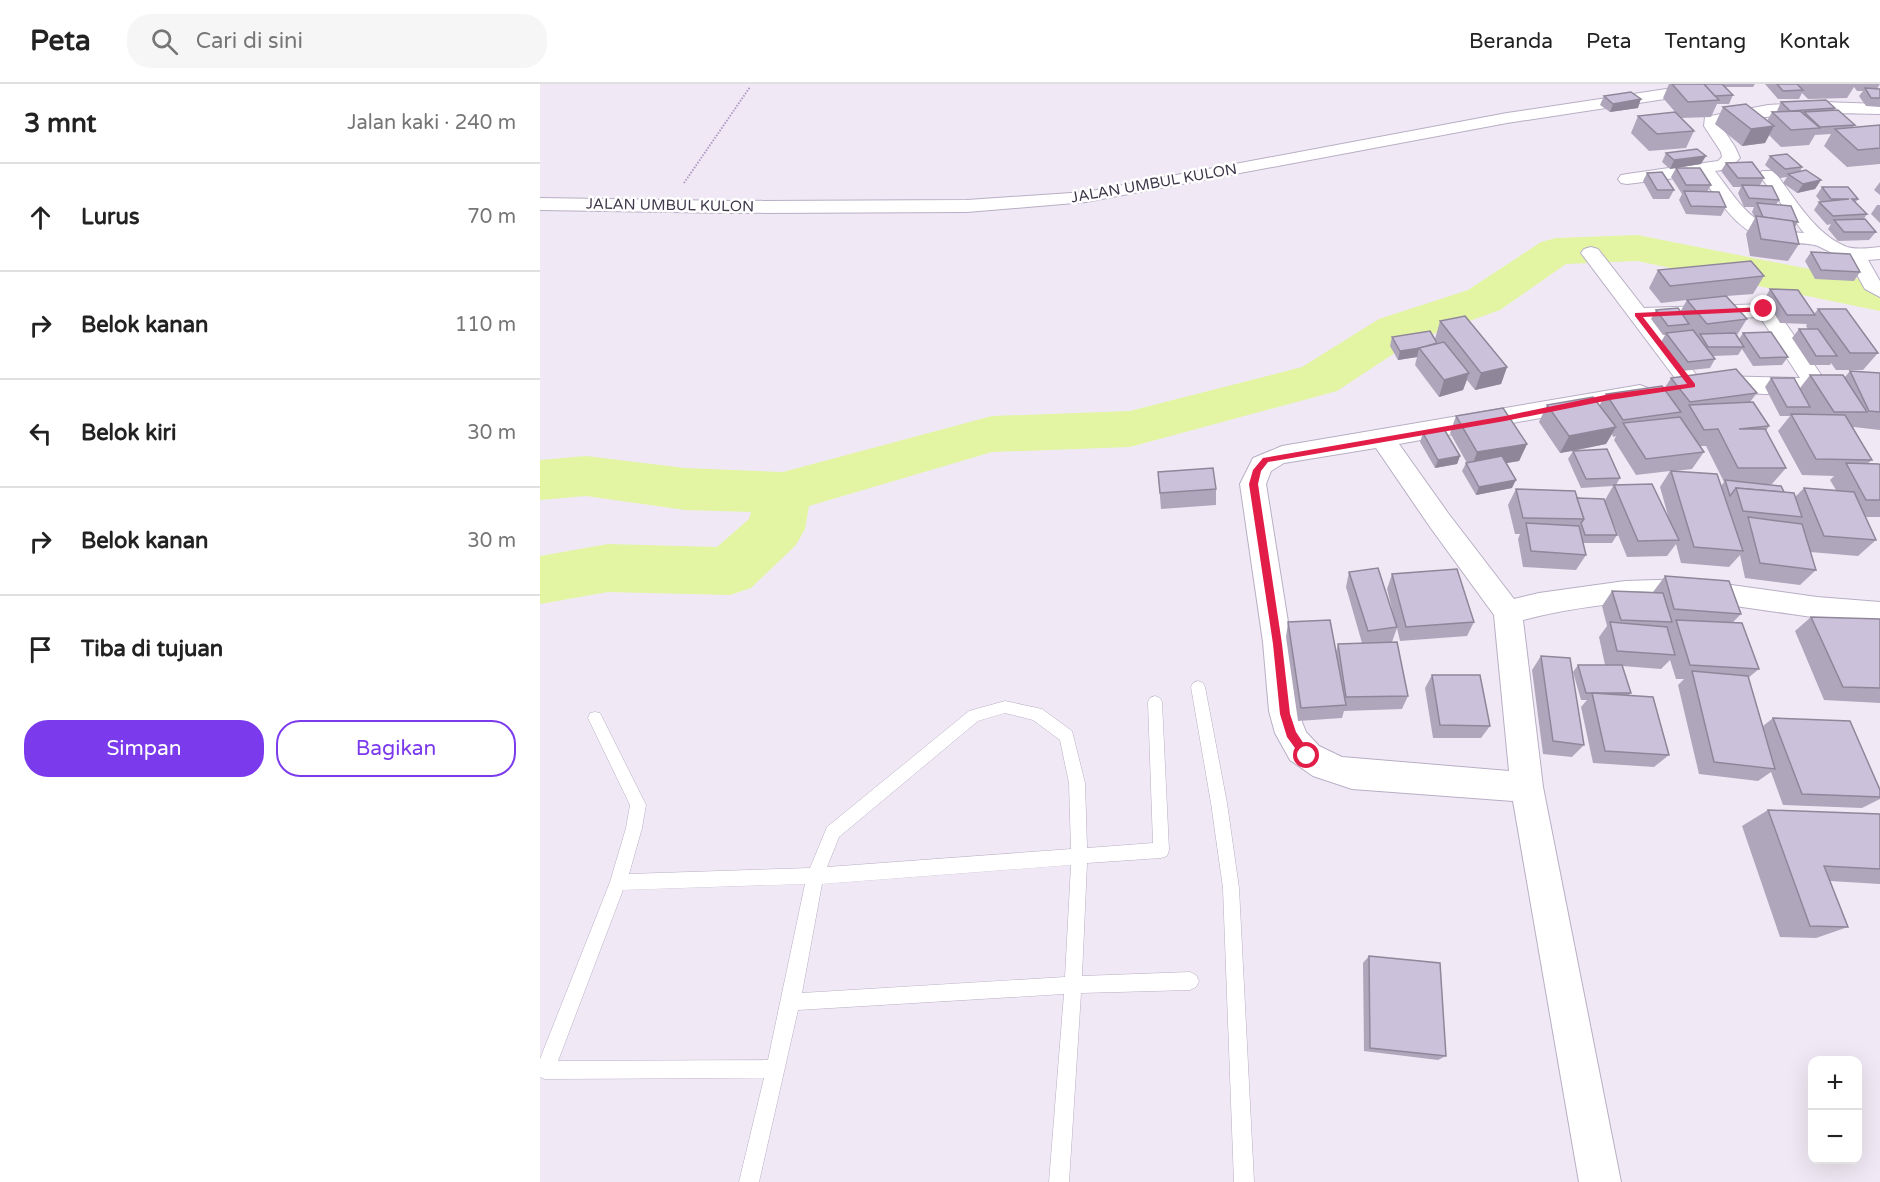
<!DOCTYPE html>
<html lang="id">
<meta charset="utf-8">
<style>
:root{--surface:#fff;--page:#f6f6f6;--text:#222;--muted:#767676;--line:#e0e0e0;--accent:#7c3aed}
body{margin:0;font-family:"Varela Round",sans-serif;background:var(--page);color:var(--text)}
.controls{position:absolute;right:18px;bottom:18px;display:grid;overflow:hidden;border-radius:12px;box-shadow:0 6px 24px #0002}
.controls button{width:54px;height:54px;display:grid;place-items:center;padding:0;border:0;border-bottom:2px solid var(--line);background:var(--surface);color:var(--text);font:30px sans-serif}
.stop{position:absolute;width:18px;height:18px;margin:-14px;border:4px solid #e11d48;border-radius:50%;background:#fff}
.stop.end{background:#e11d48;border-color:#fff;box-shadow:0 2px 6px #0008}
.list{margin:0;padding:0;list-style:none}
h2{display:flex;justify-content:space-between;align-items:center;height:78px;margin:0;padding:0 24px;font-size:26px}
h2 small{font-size:20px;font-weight:400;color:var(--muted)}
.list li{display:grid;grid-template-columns:39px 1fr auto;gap:18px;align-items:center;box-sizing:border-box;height:108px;padding:0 24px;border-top:2px solid var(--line)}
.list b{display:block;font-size:22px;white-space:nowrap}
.list em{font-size:20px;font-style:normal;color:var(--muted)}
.actions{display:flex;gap:12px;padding:18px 24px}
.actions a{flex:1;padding:14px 0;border:2px solid var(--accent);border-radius:24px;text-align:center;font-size:21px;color:var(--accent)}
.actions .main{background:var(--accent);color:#fff}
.icon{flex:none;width:33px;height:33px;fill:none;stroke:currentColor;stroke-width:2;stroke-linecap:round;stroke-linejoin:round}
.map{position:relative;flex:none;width:1340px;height:1098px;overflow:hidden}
header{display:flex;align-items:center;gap:36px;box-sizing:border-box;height:84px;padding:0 30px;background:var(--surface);border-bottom:2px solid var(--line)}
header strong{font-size:28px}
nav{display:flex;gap:33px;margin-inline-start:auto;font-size:21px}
.search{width:420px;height:54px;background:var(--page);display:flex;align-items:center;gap:15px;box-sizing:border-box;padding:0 21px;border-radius:24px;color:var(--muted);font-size:22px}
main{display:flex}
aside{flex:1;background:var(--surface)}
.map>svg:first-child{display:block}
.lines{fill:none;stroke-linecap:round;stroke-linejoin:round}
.river{fill:#e3f5a3;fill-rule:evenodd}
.service-casing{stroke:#b8aec5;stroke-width:1}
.minor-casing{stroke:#b8aec5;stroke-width:2}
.path{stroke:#ae9bc4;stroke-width:2;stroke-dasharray:1.5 1.5;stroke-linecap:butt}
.service{fill:#fff;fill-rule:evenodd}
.minor{fill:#fff;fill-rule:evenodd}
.wall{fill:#afa6bc;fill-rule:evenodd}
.shaded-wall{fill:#8f8799}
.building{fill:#ccc1db;stroke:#8f8799;stroke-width:1.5}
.route{fill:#e11d48}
.labels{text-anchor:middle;stroke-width:5;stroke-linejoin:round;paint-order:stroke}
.far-street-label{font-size:15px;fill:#3f374a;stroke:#fff}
</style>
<header>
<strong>Peta</strong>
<div class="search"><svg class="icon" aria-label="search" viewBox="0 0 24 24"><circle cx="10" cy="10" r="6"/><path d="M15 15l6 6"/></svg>Cari di sini</div>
<nav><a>Beranda</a><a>Peta</a><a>Tentang</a><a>Kontak</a></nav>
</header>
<main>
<aside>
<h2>3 mnt<small>Jalan kaki · 240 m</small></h2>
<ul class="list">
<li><svg class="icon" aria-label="ahead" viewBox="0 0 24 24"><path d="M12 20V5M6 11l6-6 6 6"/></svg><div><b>Lurus</b></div><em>70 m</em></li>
<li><svg class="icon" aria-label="right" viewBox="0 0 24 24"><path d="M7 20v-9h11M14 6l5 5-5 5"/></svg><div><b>Belok kanan</b></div><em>110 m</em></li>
<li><svg class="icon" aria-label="left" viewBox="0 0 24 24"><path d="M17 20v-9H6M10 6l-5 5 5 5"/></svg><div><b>Belok kiri</b></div><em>30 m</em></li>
<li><svg class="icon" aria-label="right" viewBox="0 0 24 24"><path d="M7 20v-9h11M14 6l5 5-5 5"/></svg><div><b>Belok kanan</b></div><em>30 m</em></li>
<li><svg class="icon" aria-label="arrive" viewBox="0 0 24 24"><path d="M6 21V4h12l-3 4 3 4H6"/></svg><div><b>Tiba di tujuan</b></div></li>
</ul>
<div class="actions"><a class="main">Simpan</a><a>Bagikan</a></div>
</aside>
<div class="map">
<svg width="1340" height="1098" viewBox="0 0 1340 1098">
<rect width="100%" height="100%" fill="#f0e9f5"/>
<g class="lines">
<polygon class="river" points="1097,151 1340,199 1340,227 1097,177 1026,180 960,226 873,257 797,307 590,363 452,368 269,422 265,445 256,461 211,504 190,511 68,508 0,520 0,472 68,460 177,463 209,435 211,428 145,426 46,412 0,416 0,376 46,372 145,384 243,388 452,332 590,327 762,283 839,235 928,206 1001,158 1016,154"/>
<defs>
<g id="service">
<polygon points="658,597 663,599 665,603 687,719 699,804 714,1098 694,1098 683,804 671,719 651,603 653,599"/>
<path d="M615 612 620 614 622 618 629 766 627 772 621 774 547 779 542 892 650 888 656 891 659 897 656 903 650 906 541 909 529 1098H509L524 910 258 926 219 1098H199L224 994 5 995 0 993V975L70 798 86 744 90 721 48 634 50 629 55 628 60 629 106 721 102 744 89 790 270 784 287 743 429 627 465 617 502 625 532 647 545 699 547 764 613 759 608 618 610 614ZM465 629 493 636 520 656 529 699 531 765 287 783 299 753 438 637ZM531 781 525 893 262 909 282 800ZM265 800 228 976 18 977 83 806Z"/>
</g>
<g id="minor">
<polygon points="1136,0 1152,0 1153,3 1144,11 1138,13 967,39 546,118 427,128 194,129 0,126 0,114 194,117 427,116 546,108 967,29 1133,4"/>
<path d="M1284 18 1340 20V30C1282 28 1237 29 1180 40L1195 63 1200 74 1189 85 1175 87C1203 124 1214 147 1264 149L1219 91 1222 87H1234C1254 113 1275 151 1307 163 1317 166 1330 164 1340 163V175L1328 176 1340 197V213L1325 205 1308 175C1296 172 1289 167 1278 162 1267 158 1249 160 1237 159 1200 152 1181 119 1160 91L1087 100 1081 99 1078 95 1081 91 1087 90 1178 77 1182 73 1181 68 1164 42 1165 33 1228 21Z"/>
<path d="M1051 163 1058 165 1104 224 1226 220 1233 221 1284 295 1340 298V314L1172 308 1162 303 1160 306 1152 309 1144 306 1041 169 1044 165ZM1220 233 1260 294 1172 292 1164 295 1162 298 1114 237Z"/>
<path d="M1100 301 1108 304 1111 309 1108 314 859 360 908 429 974 515 999 509 1085 497 1148 495 1277 513 1340 518V542C1276 535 1214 523 1150 517 1105 513 1027 524 983 536L1003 703 1081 1098H1039L973 717 812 705 773 692 750 676 735 649 729 627 723 558 700 400 713 374 742 362ZM836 364 890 443 954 531 969 687 802 673 779 662 766 648 762 638 748 538 726 400 731 387 744 379Z"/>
</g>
</defs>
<use href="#service" class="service-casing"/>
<use href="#minor" class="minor-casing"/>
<polyline class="path" points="144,99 210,3"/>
<use href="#service" class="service"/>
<use href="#minor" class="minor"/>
</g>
<g class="wall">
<polygon points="1129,0 1215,0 1213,3 1185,3 1193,11 1189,20 1177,20 1171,33 1141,34 1154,47 1146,64 1109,67 1091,49 1098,32 1136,29 1123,14"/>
<polygon points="1225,0 1340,0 1337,5 1340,5 1340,23 1326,22 1319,12 1323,7 1317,7 1314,3 1307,14 1268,15 1262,9 1259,15 1238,15"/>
<polygon points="1064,12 1098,24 1070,28 1060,21"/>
<polygon points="1241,18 1295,24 1294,26 1315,41 1313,43 1340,41 1340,80 1307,83 1284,62 1291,50 1275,51 1269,61 1241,63 1229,51 1225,59 1202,62 1175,40 1183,23 1227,37 1232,28 1238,28 1237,27"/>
<polygon points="1126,69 1161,80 1130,85 1122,78"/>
<polygon points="1230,72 1262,83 1260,88 1281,96 1275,105 1257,109 1243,99 1247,93 1240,94 1225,81"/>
<polygon points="1186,79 1224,94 1220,101 1239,116 1236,121 1258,138 1255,143 1259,160 1248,177 1210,172 1206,150 1215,134 1212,128 1214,123 1204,123 1198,109 1201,103 1193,103 1181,87"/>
<polygon points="1136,84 1171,101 1167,108 1186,123 1181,132 1146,130 1139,116 1142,110 1131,93"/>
<polygon points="1107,89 1134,106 1129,115 1113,115 1103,97"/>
<polygon points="1340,98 1340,111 1334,106"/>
<polygon points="1282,103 1318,115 1315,119 1327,130 1323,136 1336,148 1329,156 1298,157 1288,145 1291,140 1287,141 1274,126 1279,118 1281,118 1276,112"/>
<polygon points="1337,121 1340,121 1340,139 1331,130"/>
<polygon points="1271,168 1320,188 1314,197 1275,195 1265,177"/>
<polygon points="1118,186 1224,192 1213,210 1187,212 1207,235 1197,251 1199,255 1203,249 1248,273 1242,281 1213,282 1202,265 1198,271 1173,272 1175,275 1170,284 1142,287 1121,258 1125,251 1123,251 1111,235 1116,226 1140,228 1147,216 1121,219 1109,204"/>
<polygon points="1230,205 1274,230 1278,225 1338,269 1323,286 1296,286 1291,279 1290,281 1270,281 1252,254 1259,245 1268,245 1266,242 1267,240 1240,239 1225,214"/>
<polygon points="900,237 967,283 961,300 935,306 927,296 923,306 899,313 875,281 877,273 858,276 850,262 852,253 898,259 895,255"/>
<path d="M1310 287 1340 289V346L1314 343 1313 344 1332 376 1327 380 1340 382V433H1325L1336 456 1318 472 1270 468 1276 486 1260 501 1205 494 1200 471 1189 483 1141 479 1136 460 1127 472 1087 473 1072 436 1077 451 1072 459H1043L1046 471 1036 486 983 483 978 455 980 450H975L968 421 976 405 1037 414 1065 416 1073 402 1041 404 1028 375 1033 367 1020 369 999 338 1007 321 1059 322 1066 310 1124 305 1131 294 1217 309 1210 318 1229 342 1226 347 1246 384 1232 400H1226L1255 413 1264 404 1296 406 1290 396 1294 392 1262 391 1238 347 1250 332H1240L1225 303 1231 294 1260 304 1270 291 1305 293ZM1072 350 1073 353 1076 352 1074 356 1096 391 1130 387 1120 403 1129 435 1076 401 1080 394 1033 367 1066 360ZM1160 362H1166L1184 398 1181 402 1135 387 1152 385 1164 368Z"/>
<polygon points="916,332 987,360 979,377 966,379 972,404 936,411 922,387 926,379 927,379 910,349"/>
<polygon points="883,349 920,372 917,380 895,384 880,358"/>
<polygon points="618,388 676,405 676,421 621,425"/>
<polygon points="809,488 855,537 847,505 852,490 934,538 927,552 860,557 857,544 852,558 868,612 862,625 804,627 802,634 758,637 746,553 748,538 796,568 798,560 822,559 806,503"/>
<polygon points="1125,492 1201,530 1192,539 1219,585 1208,594 1223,642 1233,634 1340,706 1340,715 1322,724 1243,721 1231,688 1218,697 1159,690 1138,601 1144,595 1136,595 1130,576 1121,585 1082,582 1091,609 1089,611 1129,671 1114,683 1053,679 1041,623 1047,616 1041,616 1033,588 1038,581 1073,581 1065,581 1059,553 1067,542 1062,522 1072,507 1113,508"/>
<polygon points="1271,533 1340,535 1340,619 1284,616 1255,547"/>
<polygon points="1001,572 1044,661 1032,673 1003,670 992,586"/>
<polygon points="892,591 950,642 941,654 893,654 885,604"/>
<polygon points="1228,726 1340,730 1340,800 1290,797 1308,843 1276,854 1240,853 1202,742"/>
<polygon points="829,872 906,972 898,976 824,967 823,879"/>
</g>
<g class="shaded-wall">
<polygon points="1101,15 1098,24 1070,28 1073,20"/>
<polygon points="1234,42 1225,59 1202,62 1211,45"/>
<polygon points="1166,72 1161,80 1130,85 1134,76"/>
<polygon points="1281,96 1275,105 1257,109 1263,100"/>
<polygon points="879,264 877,273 858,276 860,267"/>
<polygon points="967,283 961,300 935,306 941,289"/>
<polygon points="929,289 923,306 899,313 904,296"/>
<polygon points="1076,343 1066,360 1020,369 1029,352"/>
<polygon points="987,360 979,377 931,385 937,368"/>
<polygon points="920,372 917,380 895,384 898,376"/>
<polygon points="976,396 972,404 936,411 939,403"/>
</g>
<g class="building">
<polygon points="1132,0 1164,0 1179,16 1148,18"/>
<polygon points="1164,0 1182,0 1193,11 1175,12"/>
<polygon points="1237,0 1257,0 1263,6 1243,7"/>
<polygon points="1325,4 1340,5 1340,14 1331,14"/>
<polygon points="1091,8 1101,15 1073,20 1064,12"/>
<polygon points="1286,16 1295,24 1250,27 1241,18"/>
<polygon points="1206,20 1234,42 1211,45 1183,23"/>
<polygon points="1298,26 1315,41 1280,43 1264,28"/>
<polygon points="1260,27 1280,44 1251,46 1232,28"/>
<polygon points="1135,28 1154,47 1117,50 1098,32"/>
<polygon points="1340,41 1340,64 1318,66 1295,45"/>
<polygon points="1157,65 1166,72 1134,76 1126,69"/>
<polygon points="1247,70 1262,83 1245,85 1230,72"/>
<polygon points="1212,78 1224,94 1198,94 1186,79"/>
<polygon points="1136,84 1160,84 1171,101 1146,101"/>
<polygon points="1266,86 1281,96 1263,100 1248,90"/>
<polygon points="1122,88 1134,106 1117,106 1107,89"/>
<polygon points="1202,101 1232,102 1239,116 1209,114"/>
<polygon points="1282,103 1308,103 1318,115 1312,115 1327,130 1293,132 1279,118 1309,115 1291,115"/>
<polygon points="1144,107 1179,108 1186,123 1151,122"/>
<polygon points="1217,119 1251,122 1258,138 1223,133"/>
<polygon points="1216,132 1253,137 1259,160 1221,155"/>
<polygon points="1325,135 1336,148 1304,148 1294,136"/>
<polygon points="1271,168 1310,170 1320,188 1281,186"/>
<polygon points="1211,177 1224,192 1130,202 1118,186"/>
<polygon points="1230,205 1258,206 1275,231 1247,231"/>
<polygon points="1186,212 1207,235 1167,240 1147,216"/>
<polygon points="1138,224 1149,240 1128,242 1116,226"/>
<polygon points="1278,225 1306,225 1338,269 1310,269"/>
<polygon points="925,232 967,283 941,289 900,237"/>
<polygon points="1259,245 1278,245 1297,272 1276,272"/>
<polygon points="1153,246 1175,275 1148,278 1126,249"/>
<polygon points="890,247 897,259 880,264 860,267 852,253"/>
<polygon points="1231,248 1248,273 1220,274 1203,249"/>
<polygon points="1195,249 1204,263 1168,263 1160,250"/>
<polygon points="904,258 929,289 904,296 879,264"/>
<polygon points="1196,285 1217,309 1150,318 1131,294"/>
<polygon points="1310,287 1340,289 1340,328 1329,327"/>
<polygon points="1270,291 1303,291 1327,328 1294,328"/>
<polygon points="1231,294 1254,294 1270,323 1247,323"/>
<polygon points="1122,302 1141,328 1083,336 1066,310"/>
<polygon points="1053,313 1076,343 1029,352 1007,321"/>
<polygon points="1213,318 1229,342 1199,345 1225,345 1246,384 1198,384 1178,345 1164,346 1149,321"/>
<polygon points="963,324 987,360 937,368 916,332"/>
<polygon points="1251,330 1305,331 1332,376 1276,375"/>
<polygon points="1140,333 1164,368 1106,375 1083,339"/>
<polygon points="904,345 920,372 898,376 883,349"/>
<polygon points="1067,365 1080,394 1046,395 1033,367"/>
<polygon points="962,372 976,396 939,403 926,379"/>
<polygon points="1306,379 1339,380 1340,382 1340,416 1326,416"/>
<polygon points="673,384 676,405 620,409 618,388"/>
<polygon points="1131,387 1177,390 1203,467 1154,463"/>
<polygon points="1185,396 1241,402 1244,408 1196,404 1190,412"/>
<polygon points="1112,400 1139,456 1098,457 1074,401"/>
<polygon points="1196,404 1254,409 1262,433 1203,427"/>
<polygon points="1264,404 1314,408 1336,456 1284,452"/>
<polygon points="976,405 1035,407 1044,435 983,434"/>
<polygon points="1037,414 1064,415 1077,451 1045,451 1041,439 1044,435"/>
<polygon points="1208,433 1262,440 1276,486 1220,479"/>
<polygon points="986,439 1039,442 1046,471 991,467"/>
<polygon points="838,484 857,543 828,547 809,488"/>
<polygon points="917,485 934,538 866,543 852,490"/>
<polygon points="1125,492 1189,497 1201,530 1134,525"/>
<polygon points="1072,507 1123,509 1132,538 1081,536"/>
<polygon points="1271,533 1340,535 1340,604 1303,603"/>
<polygon points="790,536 806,621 761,624 748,538"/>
<polygon points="1136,536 1202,539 1219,585 1150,581"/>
<polygon points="1070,538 1127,543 1135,571 1077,567"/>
<polygon points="857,558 868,612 806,613 798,560"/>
<polygon points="1001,572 1030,574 1044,661 1013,657"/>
<polygon points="1038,581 1082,581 1091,609 1046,609"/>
<polygon points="1152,587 1208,592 1235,685 1174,678"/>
<polygon points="892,591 940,591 950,642 900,641"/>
<polygon points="1052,609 1113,613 1129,671 1065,667"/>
<polygon points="1233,634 1310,637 1340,706 1340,713 1262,710"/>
<polygon points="1228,726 1340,730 1340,785 1284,782 1308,843 1270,842"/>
<polygon points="829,872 900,879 906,972 830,964"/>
</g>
<polygon class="route" points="1224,223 1227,227 1103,233 1155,300 1155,303 1070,316 965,337 728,378 721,387 718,400 742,560 750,630 756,648 772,672 767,677 763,675 747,653 740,630 733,560 709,400 713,386 723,374 965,332 1070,310 1147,300 1095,232 1095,229"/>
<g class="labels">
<g class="far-street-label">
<text transform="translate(614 99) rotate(-10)" y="5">JALAN UMBUL KULON</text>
<text transform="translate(130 121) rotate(1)" y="5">JALAN UMBUL KULON</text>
</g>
</g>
</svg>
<div class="controls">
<button>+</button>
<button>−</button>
</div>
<div class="stop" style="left:767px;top:672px"></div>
<div class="stop end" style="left:1224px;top:225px"></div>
</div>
</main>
